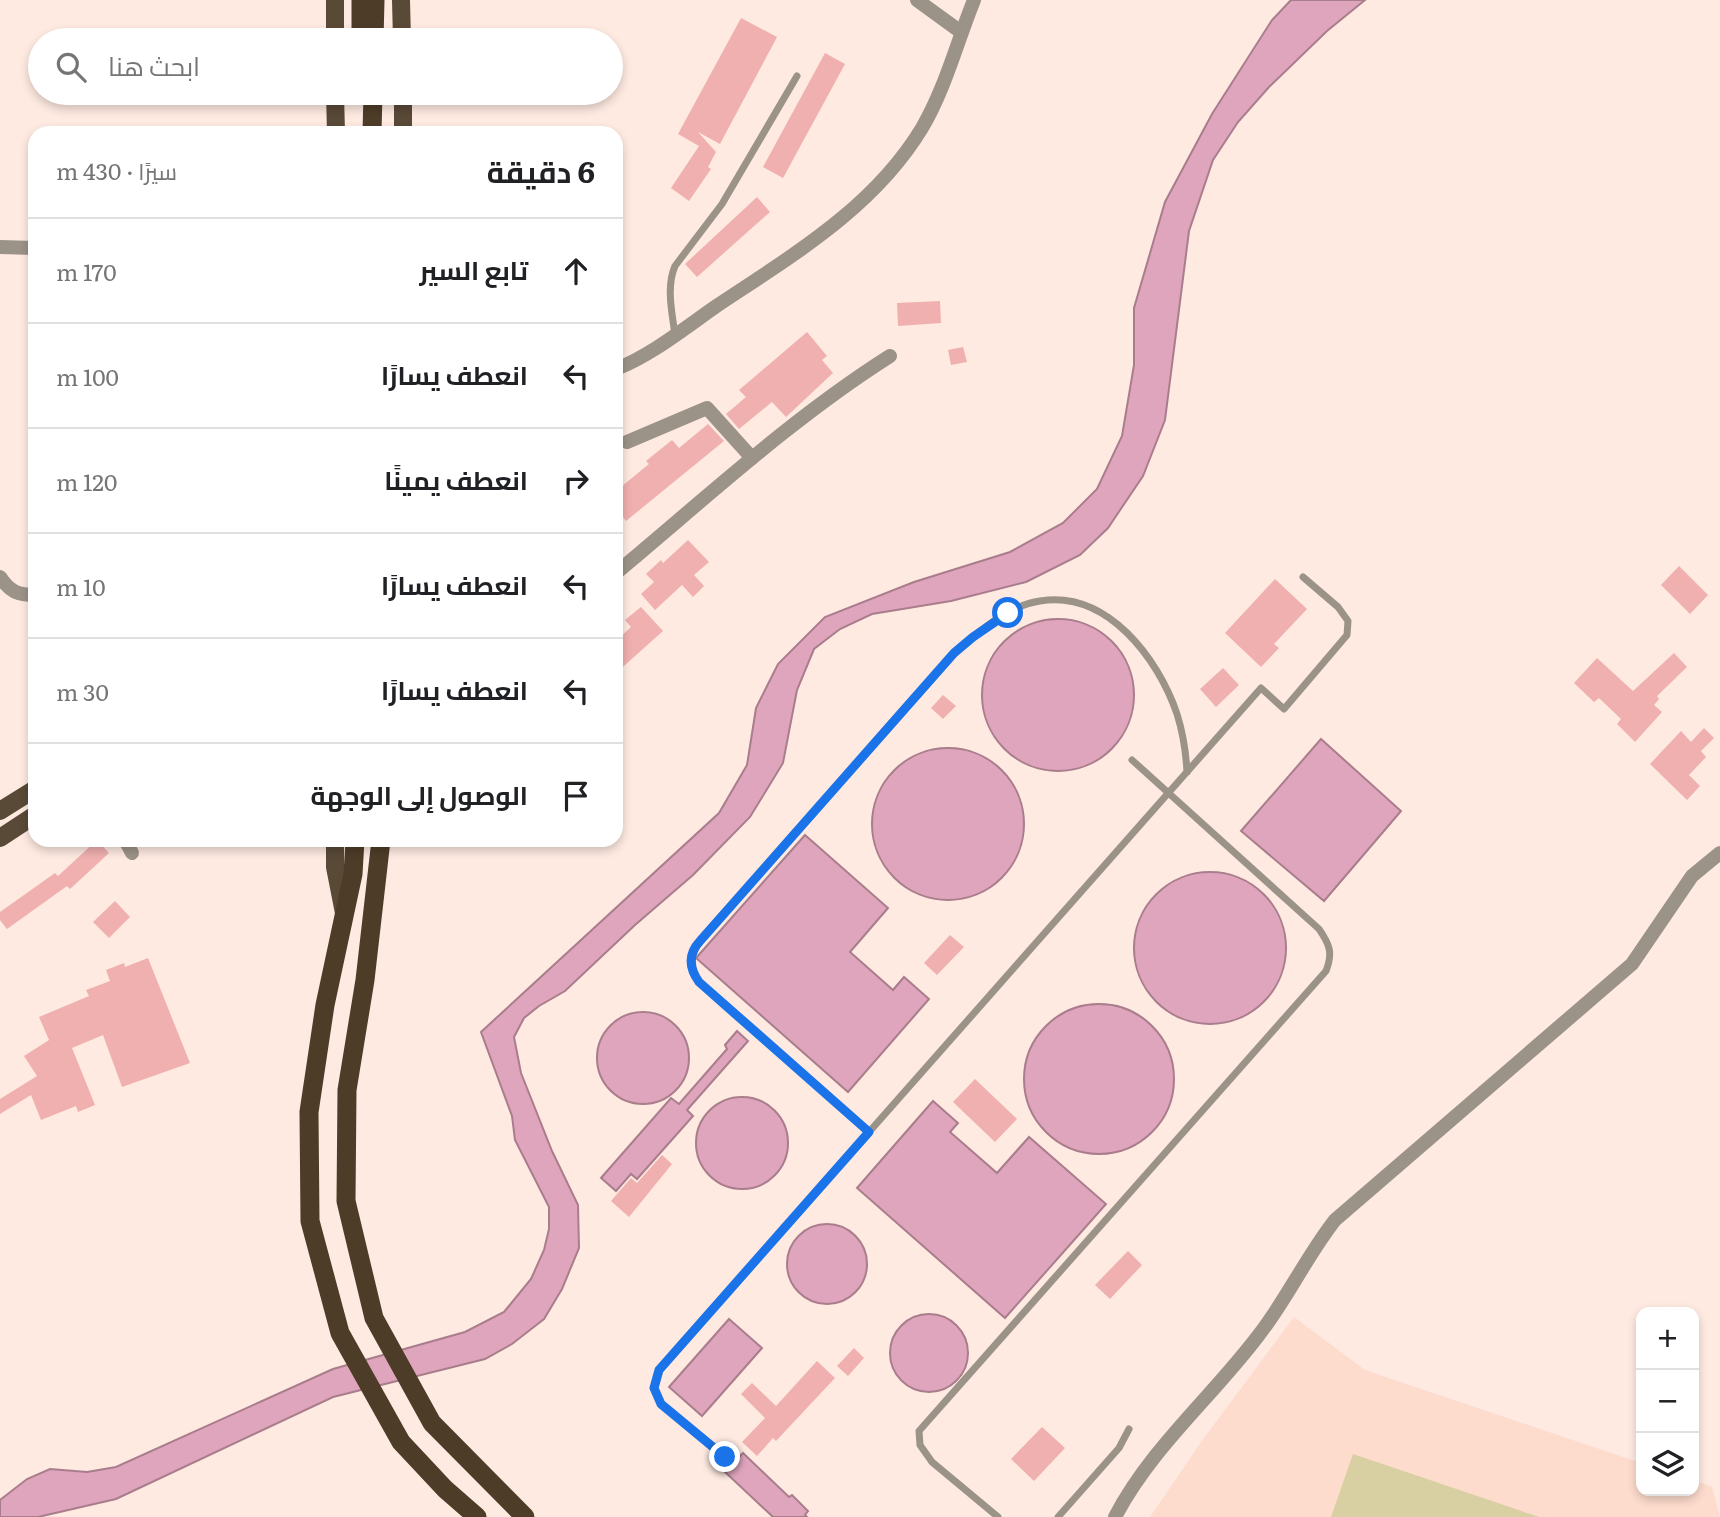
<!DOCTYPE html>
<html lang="ar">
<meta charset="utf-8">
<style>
:root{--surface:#fff;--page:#f6f6f6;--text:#202124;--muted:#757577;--line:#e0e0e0}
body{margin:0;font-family:Literata,Cairo,serif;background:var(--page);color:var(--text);direction:rtl}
.controls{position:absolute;right:21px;bottom:21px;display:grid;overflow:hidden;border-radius:14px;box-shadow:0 4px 10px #0003}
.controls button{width:63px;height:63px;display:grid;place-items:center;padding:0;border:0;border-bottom:2px solid var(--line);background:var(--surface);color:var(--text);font:35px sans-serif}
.stop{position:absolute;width:21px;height:21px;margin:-16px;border:5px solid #1a73e8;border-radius:50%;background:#fff}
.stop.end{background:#1a73e8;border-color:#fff;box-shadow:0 2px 7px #0008}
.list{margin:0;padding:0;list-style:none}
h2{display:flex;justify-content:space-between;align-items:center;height:91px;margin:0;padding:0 28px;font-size:30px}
h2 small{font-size:23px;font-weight:400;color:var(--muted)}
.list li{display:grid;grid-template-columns:46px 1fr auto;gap:21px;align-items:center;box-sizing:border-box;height:105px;padding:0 28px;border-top:2px solid var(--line)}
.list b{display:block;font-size:26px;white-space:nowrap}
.list em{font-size:23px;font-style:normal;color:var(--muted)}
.icon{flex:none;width:38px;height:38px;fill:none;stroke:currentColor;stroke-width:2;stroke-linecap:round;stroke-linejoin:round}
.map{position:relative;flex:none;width:1720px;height:1517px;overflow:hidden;direction:ltr}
.search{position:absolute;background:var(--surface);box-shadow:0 4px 10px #0003;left:28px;top:28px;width:595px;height:77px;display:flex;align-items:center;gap:18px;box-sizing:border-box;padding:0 24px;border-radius:38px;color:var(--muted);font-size:26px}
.panel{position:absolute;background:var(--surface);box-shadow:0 4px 10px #0003;left:28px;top:126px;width:595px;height:721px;border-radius:21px;direction:rtl}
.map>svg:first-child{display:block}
.built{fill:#fddccd}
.green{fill:#d8cfa2}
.water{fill:#dfa5bc;stroke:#a97d8c;stroke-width:2}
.building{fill:#f0b0af}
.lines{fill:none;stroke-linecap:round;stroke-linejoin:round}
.service{stroke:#9c9388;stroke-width:7}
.minor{stroke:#9c9388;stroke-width:14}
.primary{stroke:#594937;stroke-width:18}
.trunk{stroke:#4d3c28;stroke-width:19}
.route{stroke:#1a73e8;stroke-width:9}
</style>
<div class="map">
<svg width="1720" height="1517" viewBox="0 0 1720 1517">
<rect width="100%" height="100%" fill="#feeae1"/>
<polygon class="built" points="1294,1317 1365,1370 1641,1463 1641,1491 1694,1491 1694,1480 1712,1487 1720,1517 1150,1517 1201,1442"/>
<polygon class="green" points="1353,1454 1539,1517 1331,1517"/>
<g class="water">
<polygon points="1291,0 1365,0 1327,31 1269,87 1238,122 1213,160 1189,231 1165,420 1143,476 1108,528 1080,555 1026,582 951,601 872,614 840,629 814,649 797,690 783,763 750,817 693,875 635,925 565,991 539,1006 524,1018 514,1037 521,1073 552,1151 578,1205 579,1248 562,1289 544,1319 512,1344 485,1359 333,1397 116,1499 38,1517 0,1517 0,1500 27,1479 50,1469 87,1472 116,1467 333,1369 465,1332 504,1312 531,1279 544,1250 549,1229 549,1207 515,1140 512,1116 481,1032 719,813 747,765 756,708 778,664 825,617 914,582 1010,552 1063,523 1097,489 1122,436 1134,365 1134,308 1165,202 1212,114 1272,20"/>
<circle cx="1058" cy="695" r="76"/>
<polygon points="1321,739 1401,811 1324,901 1241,831"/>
<circle cx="948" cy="824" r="76"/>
<polygon points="805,835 888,908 850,952 893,990 904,977 929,999 848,1092 696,958"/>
<circle cx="1210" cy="948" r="76"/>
<circle cx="1099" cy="1079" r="75"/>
<circle cx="643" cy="1058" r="46"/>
<polygon points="737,1031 748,1041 687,1110 693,1116 637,1179 631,1174 616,1191 601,1178 671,1098 679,1104 727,1049 725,1045"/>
<circle cx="742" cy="1143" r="46"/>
<polygon points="933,1101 958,1123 950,1132 997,1173 1029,1137 1106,1204 1005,1318 857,1188"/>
<circle cx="827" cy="1264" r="40"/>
<circle cx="929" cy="1353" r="39"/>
<polygon points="729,1319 762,1348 702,1416 669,1387"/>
<polygon points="743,1453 789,1497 792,1495 808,1511 805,1515 807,1517 773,1517 725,1472"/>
</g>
<g class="building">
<polygon points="741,18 777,37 720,144 698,132 716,152 708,167 711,169 689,201 671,188 699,146 678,134"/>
<polygon points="825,53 845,64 783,178 763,167"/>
<polygon points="757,197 770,212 697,277 685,264"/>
<polygon points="940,301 941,323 898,326 897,303"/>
<polygon points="807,332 827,356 822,360 833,373 786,417 772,402 739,429 726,414 746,397 739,390"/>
<polygon points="963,347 967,362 951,365 948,350"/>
<polygon points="708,424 724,441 626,521 616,508 616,491 649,464 646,461 672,440 679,448"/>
<polygon points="688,540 709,562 694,575 704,586 693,597 682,585 655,610 641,594 654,582 646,574 661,560 663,563"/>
<polygon points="1679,566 1708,595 1690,614 1661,585"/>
<polygon points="1275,579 1307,609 1274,644 1279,648 1261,667 1225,633"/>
<polygon points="641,607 663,631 616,673 616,641 631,627 625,620"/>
<polygon points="1674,653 1687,667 1657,696 1659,699 1654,705 1662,712 1635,742 1617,724 1621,719 1599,698 1594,702 1574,683 1597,658 1633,691"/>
<polygon points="1223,668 1239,685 1216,707 1200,689"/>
<polygon points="943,695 956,706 943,719 931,708"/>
<polygon points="1704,728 1714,738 1701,751 1706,757 1689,775 1700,786 1687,800 1650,764 1681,731 1691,742"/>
<polygon points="97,840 109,853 70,889 67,886 7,929 0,920 0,912 55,873 58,876"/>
<polygon points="115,901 130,917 109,938 93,922"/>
<polygon points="950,935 964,947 937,975 924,963"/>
<polygon points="148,958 190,1063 122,1087 103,1035 72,1048 95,1105 78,1112 76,1106 41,1120 31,1095 0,1114 0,1099 37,1076 24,1056 49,1040 39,1017 89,996 86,990 110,981 106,970 124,963 125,967"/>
<polygon points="975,1079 1017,1119 995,1142 953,1102"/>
<polygon points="662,1155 672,1164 629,1217 611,1201 631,1178 637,1183"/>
<polygon points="1128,1251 1142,1265 1110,1299 1095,1285"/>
<polygon points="854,1348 864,1358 848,1376 837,1366"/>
<polygon points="817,1361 835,1378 776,1441 773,1438 757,1456 742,1442 765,1418 741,1394 752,1383 776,1406"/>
<polygon points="1042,1427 1065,1448 1034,1481 1011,1459"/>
</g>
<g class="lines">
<g class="service">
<path d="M675 335C672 312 666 287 675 266L722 204 797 76"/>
<path d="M869 1132 699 982C689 968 688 954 700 941L954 654C978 632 1007 606 1040 601 1107 590 1158 658 1177 714 1183 733 1186 753 1187 772"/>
<polyline points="725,1457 661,1404 654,1388 659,1370 1261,688 1284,709 1347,635 1348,621 1338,607 1303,577"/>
<path d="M998 1517 932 1462 920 1445 919 1431 1326 971C1333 953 1330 945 1319 929L1132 760"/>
<polyline points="1058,1517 1119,1448 1129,1429"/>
</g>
<g class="minor">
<polyline points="917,0 961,32"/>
<polyline points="0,247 35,248"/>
<path d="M616 369C650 356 685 328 715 307 791 256 873 209 922 128 945 89 957 42 974 0"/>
<polyline points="627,442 707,408 752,458"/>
<path d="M616 573C705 499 792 418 890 356"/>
<path d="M0 577C10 592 18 595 35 595"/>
<polyline points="125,840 132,853"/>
<path d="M1115 1517C1151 1448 1211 1398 1258 1336 1287 1299 1306 1257 1335 1220L1632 964 1692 876 1720 853"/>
</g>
<g class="primary">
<polyline points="335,0 335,40"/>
<polyline points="401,0 402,40"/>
<polyline points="335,93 336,133"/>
<polyline points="403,93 403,133"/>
<polyline points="0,811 35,789"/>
<polyline points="0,838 35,815"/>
<polyline points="335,840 335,867 344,913"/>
</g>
<g class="trunk">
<polyline points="361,0 361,40"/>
<polyline points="374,40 375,0"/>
<polyline points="372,133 373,93"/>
<polyline points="355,840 353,874 325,1005 309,1112 310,1221 340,1333 401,1442 445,1489 477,1517"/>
<polyline points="381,840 365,980 347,1090 346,1201 374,1318 432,1423 525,1517"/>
</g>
</g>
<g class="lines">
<path class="route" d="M725 1457 661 1404 654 1388 659 1370 869 1132 699 982C689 968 688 954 700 941L954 653 973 637 1008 613"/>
</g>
</svg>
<div class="controls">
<button>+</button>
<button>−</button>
<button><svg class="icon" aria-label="layers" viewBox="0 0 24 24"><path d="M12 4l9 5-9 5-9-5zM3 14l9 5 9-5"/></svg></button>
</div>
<div class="stop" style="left:1008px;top:613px"></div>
<div class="stop end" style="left:725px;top:1457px"></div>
<div class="search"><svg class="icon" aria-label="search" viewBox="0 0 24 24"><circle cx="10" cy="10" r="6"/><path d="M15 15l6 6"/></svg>ابحث هنا</div>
<section class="panel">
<h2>6 دقيقة<small>سيرًا · 430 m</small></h2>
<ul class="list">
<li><svg class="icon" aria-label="ahead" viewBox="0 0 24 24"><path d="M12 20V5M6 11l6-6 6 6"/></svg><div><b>تابع السير</b></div><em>170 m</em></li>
<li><svg class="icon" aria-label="left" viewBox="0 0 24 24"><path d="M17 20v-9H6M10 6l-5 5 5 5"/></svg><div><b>انعطف يسارًا</b></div><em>100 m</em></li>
<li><svg class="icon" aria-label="right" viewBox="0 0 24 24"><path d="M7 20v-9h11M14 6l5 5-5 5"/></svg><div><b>انعطف يمينًا</b></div><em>120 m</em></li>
<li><svg class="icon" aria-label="left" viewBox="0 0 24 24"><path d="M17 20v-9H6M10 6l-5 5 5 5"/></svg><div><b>انعطف يسارًا</b></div><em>10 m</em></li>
<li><svg class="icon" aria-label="left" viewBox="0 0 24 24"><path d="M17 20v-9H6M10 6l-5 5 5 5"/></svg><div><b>انعطف يسارًا</b></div><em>30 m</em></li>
<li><svg class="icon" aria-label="arrive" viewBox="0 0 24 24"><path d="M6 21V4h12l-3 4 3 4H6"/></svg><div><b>الوصول إلى الوجهة</b></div></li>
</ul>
</section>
</div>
